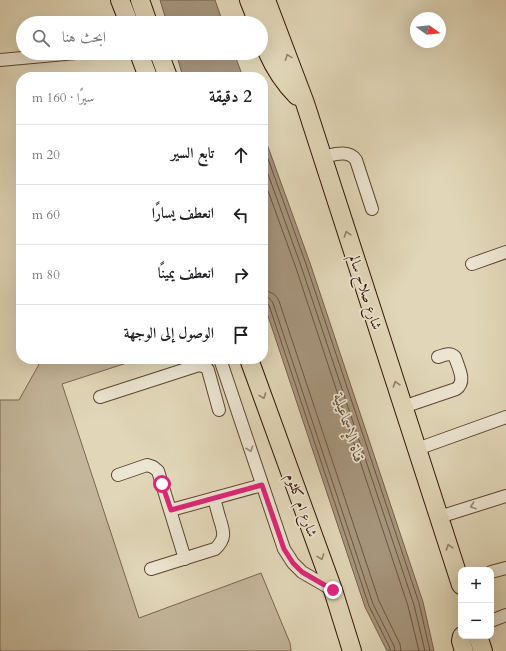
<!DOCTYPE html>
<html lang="ar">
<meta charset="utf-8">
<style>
:root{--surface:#fff;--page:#f2f2f2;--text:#202124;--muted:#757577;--line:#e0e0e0}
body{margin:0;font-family:Cardo,Amiri,serif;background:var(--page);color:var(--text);direction:rtl}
.controls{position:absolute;right:12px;bottom:12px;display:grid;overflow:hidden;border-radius:8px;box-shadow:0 4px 16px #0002}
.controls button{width:36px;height:36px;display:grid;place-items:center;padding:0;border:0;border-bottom:1px solid var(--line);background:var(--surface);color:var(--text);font:20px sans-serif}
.compass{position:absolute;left:410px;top:12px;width:36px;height:36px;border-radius:50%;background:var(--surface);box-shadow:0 4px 16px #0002;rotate:105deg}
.stop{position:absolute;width:12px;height:12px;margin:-9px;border:3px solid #db2777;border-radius:50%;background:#fff}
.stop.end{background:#db2777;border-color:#fff;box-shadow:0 1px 4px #0008}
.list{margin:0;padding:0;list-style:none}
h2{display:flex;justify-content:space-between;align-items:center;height:52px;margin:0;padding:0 16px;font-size:17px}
h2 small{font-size:13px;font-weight:400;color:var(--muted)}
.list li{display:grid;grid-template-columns:26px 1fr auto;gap:12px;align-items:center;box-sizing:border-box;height:60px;padding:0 16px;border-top:1px solid var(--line)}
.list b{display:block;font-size:15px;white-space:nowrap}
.list em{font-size:13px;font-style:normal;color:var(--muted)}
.icon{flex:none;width:22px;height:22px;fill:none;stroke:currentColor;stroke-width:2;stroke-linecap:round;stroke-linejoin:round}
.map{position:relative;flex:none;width:506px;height:651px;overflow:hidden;direction:ltr}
.search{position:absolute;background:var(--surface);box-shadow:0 4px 16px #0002;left:16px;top:16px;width:252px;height:44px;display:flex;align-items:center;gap:10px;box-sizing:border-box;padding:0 14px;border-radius:22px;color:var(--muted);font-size:15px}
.panel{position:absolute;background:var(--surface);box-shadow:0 4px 16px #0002;left:16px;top:72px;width:252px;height:292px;border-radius:16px;direction:rtl}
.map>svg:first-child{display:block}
.green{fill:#c3b69a;stroke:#7b6551}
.water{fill:#a6957c;stroke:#78614e}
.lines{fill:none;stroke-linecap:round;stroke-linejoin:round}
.shore{stroke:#6c5442;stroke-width:1}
.minor-casing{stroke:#5e4534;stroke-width:14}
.highway-casing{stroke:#331408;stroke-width:20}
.minor{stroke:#ece5d1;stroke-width:12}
.highway{stroke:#e1d7b8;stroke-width:18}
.oneway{stroke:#937f69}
.oneway2{stroke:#998777}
.route{stroke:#db2777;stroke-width:5}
.labels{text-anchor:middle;stroke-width:3.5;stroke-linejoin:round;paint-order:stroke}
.street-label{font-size:14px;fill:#331408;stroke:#ece5d1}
.water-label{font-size:15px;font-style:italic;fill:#614836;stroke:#ece5d1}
</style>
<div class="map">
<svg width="506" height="651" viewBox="0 0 506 651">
<rect width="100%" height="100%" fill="#e1d7b8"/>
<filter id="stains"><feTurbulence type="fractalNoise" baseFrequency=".005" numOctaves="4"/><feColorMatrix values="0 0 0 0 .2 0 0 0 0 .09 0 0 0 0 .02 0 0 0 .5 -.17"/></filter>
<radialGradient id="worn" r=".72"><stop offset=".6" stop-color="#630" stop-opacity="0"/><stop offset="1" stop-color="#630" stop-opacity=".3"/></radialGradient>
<polygon class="green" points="42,359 139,359 62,384 139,618 261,573 290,643 291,651 0,651 0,400 19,400"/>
<g class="water">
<polygon points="160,0 215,0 223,23 167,23"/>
<polygon points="176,53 234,53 243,77 183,77"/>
<polygon points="263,133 310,263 423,602 434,651 387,651 365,607 263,301"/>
</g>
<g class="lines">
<g class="shore">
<polyline points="263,145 306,264 419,603 430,651"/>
<polyline points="263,160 301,266 414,605 425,651"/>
<polyline points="263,177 296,268 408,606 419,651"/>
<path d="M263 291C270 291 276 294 279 301L379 601 400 644 401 651"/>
<polyline points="263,297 269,298 273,303 373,604 394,646 395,651"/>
<polyline points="263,302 266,302 269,305 369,606 390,648 390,651"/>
</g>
<defs>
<g id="minor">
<polyline points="0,60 76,53"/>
<path d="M322 157C333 155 348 149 356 160L372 209"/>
<polyline points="472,264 506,252"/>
<polyline points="220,359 284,549 293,563 302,572 333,590"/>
<polyline points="100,397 199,365 206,367 208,370 219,410"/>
<path d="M403 407 456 389C467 382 458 367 455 357 450 352 444 355 438 357"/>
<polyline points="417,449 506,417"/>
<polyline points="118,475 147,465 153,467 158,471 185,559"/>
<polyline points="171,510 262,485"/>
<polyline points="439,517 506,496"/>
<path d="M151 569 215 549C226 539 224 532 220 520 218 513 216 506 214 498"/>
<polyline points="491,572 506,568"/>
<polyline points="491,621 506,615"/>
</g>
<g id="highway">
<polyline points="120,0 129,23"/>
<polyline points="140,0 148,23"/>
<polyline points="249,0 258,23"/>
<polyline points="266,0 305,103 461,585"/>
<path d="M261 32C263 38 265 45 267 51 274 67 284 83 297 96"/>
<polyline points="139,53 148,77"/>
<polyline points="159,53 168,77"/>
<polyline points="249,359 333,590 352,651"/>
<polyline points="462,636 461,641 464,651"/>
<polyline points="478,636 483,651"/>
</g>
</defs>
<use href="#minor" class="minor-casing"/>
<use href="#highway" class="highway-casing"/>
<use href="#minor" class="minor"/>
<use href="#highway" class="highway"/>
</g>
<defs><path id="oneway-chevron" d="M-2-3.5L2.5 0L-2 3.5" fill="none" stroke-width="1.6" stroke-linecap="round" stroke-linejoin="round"/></defs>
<g class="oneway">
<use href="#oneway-chevron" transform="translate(288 57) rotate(-111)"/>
<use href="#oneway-chevron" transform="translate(347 234) rotate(-108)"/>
<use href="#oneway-chevron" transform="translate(396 384) rotate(-108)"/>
<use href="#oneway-chevron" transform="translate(263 396) rotate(70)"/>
<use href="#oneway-chevron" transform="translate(449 547) rotate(-108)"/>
<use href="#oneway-chevron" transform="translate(321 557) rotate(70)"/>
</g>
<g class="oneway2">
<use href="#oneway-chevron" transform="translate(250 449) rotate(71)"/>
<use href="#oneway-chevron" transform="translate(473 506) rotate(162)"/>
</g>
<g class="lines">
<polyline class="route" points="162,484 171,510 262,485 284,549 293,563 302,572 333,590"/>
</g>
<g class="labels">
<g class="street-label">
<text transform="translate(366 292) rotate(72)" y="5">شارع صلاح سالم</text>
<text transform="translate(302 505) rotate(70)" y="5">شارع ام كلثوم</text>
</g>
<g class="water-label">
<text transform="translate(349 428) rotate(72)" y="5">قناة الإسماعيلية</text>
</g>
</g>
<rect width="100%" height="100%" filter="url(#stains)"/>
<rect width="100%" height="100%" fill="url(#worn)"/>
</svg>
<div class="controls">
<button>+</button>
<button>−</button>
</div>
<svg class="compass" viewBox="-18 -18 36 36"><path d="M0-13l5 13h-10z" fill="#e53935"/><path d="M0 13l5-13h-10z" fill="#757577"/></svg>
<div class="stop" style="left:162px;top:484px"></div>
<div class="stop end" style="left:333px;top:590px"></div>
<div class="search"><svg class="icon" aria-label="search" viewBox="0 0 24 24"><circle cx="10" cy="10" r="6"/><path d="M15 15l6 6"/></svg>ابحث هنا</div>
<section class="panel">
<h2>2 دقيقة<small>سيرًا · 160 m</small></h2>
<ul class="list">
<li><svg class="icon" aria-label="ahead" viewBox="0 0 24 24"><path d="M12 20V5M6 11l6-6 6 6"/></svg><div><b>تابع السير</b></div><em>20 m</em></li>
<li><svg class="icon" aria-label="left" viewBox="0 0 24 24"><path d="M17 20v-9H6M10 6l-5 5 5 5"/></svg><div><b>انعطف يسارًا</b></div><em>60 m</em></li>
<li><svg class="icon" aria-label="right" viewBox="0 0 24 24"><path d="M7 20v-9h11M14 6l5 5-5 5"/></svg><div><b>انعطف يمينًا</b></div><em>80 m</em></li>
<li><svg class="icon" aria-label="arrive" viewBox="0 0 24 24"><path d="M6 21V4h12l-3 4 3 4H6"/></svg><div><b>الوصول إلى الوجهة</b></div></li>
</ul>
</section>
</div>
